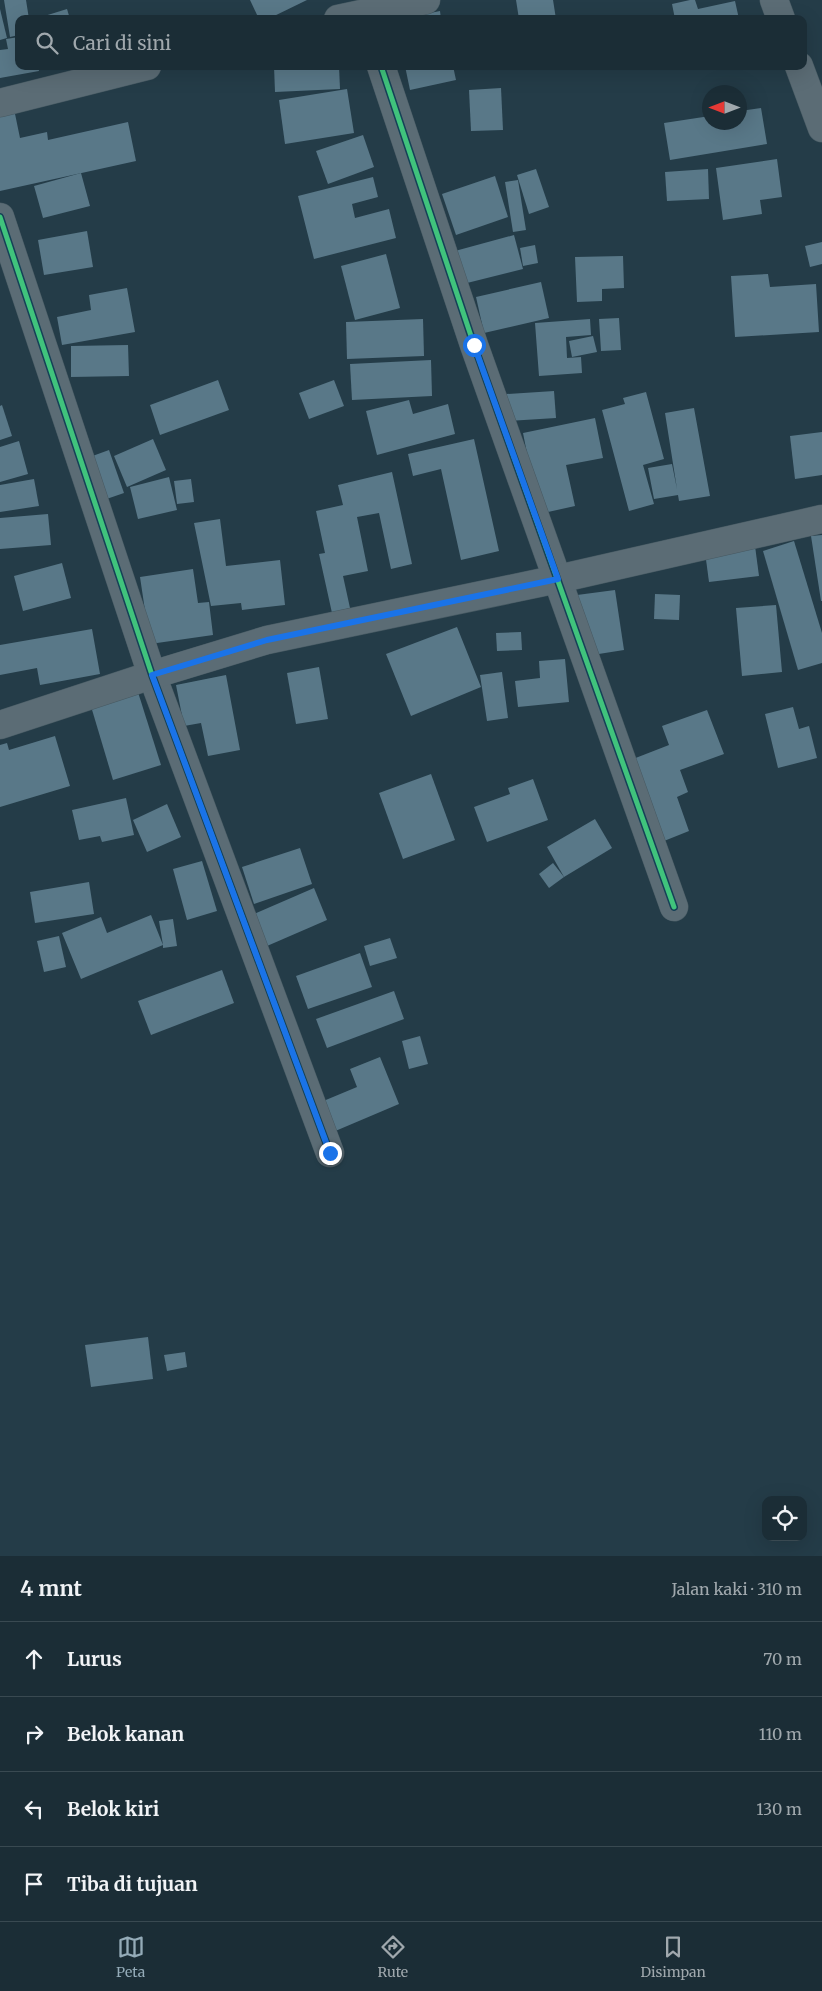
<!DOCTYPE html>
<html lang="id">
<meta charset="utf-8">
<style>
:root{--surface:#1b2d36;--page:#283942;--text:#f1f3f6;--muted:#a0a8ad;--line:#394951;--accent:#94abb8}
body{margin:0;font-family:Merriweather,serif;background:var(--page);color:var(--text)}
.controls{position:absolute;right:15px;bottom:15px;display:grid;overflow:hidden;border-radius:10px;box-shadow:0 5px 20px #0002}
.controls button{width:45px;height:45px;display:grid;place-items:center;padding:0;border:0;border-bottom:1px solid var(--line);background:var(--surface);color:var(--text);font:25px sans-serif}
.compass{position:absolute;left:702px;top:85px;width:45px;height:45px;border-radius:50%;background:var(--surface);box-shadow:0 5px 20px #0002;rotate:270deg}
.stop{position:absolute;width:15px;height:15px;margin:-11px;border:4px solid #1a73e8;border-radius:50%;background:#fff}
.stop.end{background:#1a73e8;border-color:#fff;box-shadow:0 1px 5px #0008}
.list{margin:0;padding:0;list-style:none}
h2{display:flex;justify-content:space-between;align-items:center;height:65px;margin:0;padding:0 20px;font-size:21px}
h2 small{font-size:16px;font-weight:400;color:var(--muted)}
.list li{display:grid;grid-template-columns:32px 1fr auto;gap:15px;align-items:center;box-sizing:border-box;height:75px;padding:0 20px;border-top:1px solid var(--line)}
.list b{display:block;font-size:19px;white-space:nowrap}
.list em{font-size:16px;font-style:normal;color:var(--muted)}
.icon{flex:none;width:28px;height:28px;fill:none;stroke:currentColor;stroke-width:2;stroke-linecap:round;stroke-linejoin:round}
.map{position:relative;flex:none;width:822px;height:1556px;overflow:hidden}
.search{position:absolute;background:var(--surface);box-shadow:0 5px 20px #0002;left:15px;right:15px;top:15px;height:55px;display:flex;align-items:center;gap:12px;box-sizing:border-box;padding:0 18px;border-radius:10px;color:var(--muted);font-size:19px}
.sheet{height:365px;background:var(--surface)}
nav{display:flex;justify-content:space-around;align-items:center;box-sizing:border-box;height:70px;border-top:1px solid var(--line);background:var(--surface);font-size:14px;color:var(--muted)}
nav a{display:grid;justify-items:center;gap:2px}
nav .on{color:var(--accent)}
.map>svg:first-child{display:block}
.building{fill:#597888}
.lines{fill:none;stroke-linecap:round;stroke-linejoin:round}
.minor-casing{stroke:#475a63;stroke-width:29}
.minor{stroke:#5b6c75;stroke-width:28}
.cycleway-casing{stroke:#154157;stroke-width:8}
.cycleway{stroke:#40c37c;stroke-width:5}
.route{stroke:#1a73e8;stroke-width:6}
</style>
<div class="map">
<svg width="822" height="1556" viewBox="0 0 822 1556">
<rect width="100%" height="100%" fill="#243c48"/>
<g class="building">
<polygon points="4,0 26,0 29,19 19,19 19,35 10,37"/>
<polygon points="250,0 307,0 268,19 259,19"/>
<polygon points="516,0 553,0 556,19 519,19"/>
<polygon points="690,0 695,0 698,9 735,1 739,19 675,19 672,4"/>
<polygon points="0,9 7,38 0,40"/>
<polygon points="67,9 70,19 38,19 38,18"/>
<polygon points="440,11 441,19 405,19 405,18"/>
<polygon points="19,37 19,66 38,66 39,71 0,78 0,50 8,49 6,39"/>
<polygon points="274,66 339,66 340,89 275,92"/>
<polygon points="405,66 453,66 456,80 410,90"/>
<polygon points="501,88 503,130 471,131 469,90"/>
<polygon points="347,89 354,133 285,144 279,100"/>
<polygon points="761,108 767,144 670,160 664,123 710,116 710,122 740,122 740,111"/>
<polygon points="14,109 20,138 47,132 48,140 128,122 136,161 0,191 0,112"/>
<polygon points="363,135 374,167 328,184 316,151"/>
<polygon points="777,159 782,197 760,200 762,214 723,220 716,168"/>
<polygon points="536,169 549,207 529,214 517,175"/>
<polygon points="708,169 709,199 667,201 665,172"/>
<polygon points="81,173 90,206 43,218 34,186"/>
<polygon points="495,176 508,217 456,235 442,194"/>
<polygon points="373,177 378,197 352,204 355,218 389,209 396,238 314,259 298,196"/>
<polygon points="518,180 526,230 513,232 505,182"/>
<polygon points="87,231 93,267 44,275 38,240"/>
<polygon points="514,235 523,269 463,284 455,251"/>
<polygon points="822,242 822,264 810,267 805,246"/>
<polygon points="535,245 538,263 523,266 520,248"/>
<polygon points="386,254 400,308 355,320 341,266"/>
<polygon points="623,256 624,288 602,289 602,301 577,302 575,257"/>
<polygon points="768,274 770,287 816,284 819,332 735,337 731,276"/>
<polygon points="541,282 549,318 484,333 476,297"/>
<polygon points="127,288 135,332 62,345 57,317 91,310 89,295"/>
<polygon points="619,318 621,350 601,351 599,319"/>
<polygon points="423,319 424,356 347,359 346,322"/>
<polygon points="590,319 591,335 566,337 567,358 581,357 582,373 539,376 535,323"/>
<polygon points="593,336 597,352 572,357 569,341"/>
<polygon points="128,345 129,376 71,377 71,346"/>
<polygon points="431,360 432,396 352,400 350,364"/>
<polygon points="218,380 229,410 160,435 150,405"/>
<polygon points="334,380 344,406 309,419 299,393"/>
<polygon points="554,391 556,418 508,421 506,394"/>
<polygon points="646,392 664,459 643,465 654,504 629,511 602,410 625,404 623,398"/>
<polygon points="409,400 413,414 448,404 455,434 377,455 366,411"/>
<polygon points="2,405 12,436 0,440 0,406"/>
<polygon points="694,408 710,496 679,501 678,495 654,499 648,468 672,464 677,489 665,413"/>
<polygon points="595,418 603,458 566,465 575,506 539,514 523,433"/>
<polygon points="822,432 822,475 795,479 790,436"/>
<polygon points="153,439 166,470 127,487 114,456"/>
<polygon points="474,439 499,551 461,560 441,469 413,476 408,454"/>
<polygon points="19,441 28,474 0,482 0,447"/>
<polygon points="109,450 124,493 92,504 76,462"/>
<polygon points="392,472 412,564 391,569 379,513 357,517 368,571 343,576 350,608 332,613 319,554 325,553 316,511 343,505 338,485"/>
<polygon points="169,477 177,510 138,519 130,487"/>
<polygon points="34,479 39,506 0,512 0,485"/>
<polygon points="191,479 194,502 177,504 174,481"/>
<polygon points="48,514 51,545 0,549 0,518"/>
<polygon points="220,519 226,566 280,560 285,605 242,610 241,603 211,606 194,523"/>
<polygon points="822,535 822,601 821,601 811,536"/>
<polygon points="794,541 822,633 822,663 798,670 763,551"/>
<polygon points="755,546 759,576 709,582 705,552"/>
<polygon points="62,563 71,598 23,611 14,576"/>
<polygon points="193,569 198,603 209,602 213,635 150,644 140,577"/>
<polygon points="615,590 624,650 586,656 577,595"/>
<polygon points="655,594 680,595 679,620 654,619"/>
<polygon points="776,605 782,672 742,676 736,608"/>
<polygon points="457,627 481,687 411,716 386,654"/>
<polygon points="92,629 100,674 40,685 37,668 0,675 0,645"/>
<polygon points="521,632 522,650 497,651 496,633"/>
<polygon points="565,659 569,702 518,707 515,681 540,678 539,661"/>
<polygon points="319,667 328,719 296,724 287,673"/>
<polygon points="502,672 508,718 487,721 480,675"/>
<polygon points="226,675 240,750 208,756 201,723 184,726 176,685"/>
<polygon points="137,689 161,765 113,780 90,703"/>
<polygon points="793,707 799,729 809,726 817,758 778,768 765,714"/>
<polygon points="707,710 724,754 680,770 688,792 677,797 689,831 664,841 633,759 669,745 662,726"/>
<polygon points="55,736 70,786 0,807 0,745 7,743 9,750"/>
<polygon points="431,774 455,840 403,859 379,793"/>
<polygon points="533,779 548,820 487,842 474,807 510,794 508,788"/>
<polygon points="126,798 134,835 102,842 100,836 79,840 72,810"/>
<polygon points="167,804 181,837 147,852 133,820"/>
<polygon points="595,819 612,848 564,877 547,847"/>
<polygon points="300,848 312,884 254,904 242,867"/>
<polygon points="202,861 217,911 187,920 173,869"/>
<polygon points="553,863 564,877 549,888 539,874"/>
<polygon points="89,882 94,914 35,923 30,892"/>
<polygon points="314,888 327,920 267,946 254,914"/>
<polygon points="151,915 163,945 159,921 173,919 177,946 163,948 163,945 81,979 62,933 101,917 107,933"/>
<polygon points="59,936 66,967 44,972 37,941"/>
<polygon points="390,938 397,958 370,966 364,946"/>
<polygon points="360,953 372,987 308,1009 296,976"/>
<polygon points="222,970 234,1003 151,1035 138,1001"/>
<polygon points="394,991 404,1019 327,1048 316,1019"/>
<polygon points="420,1036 428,1064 409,1069 402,1041"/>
<polygon points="380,1057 399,1104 333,1132 321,1102 357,1087 350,1069"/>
<polygon points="148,1337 153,1379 91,1387 85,1345"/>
<polygon points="185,1352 187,1367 167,1371 164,1355"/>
</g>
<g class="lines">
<defs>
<g id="minor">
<polyline points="774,0 781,19"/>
<polyline points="338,19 426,0"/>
<polyline points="381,66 474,345 674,907"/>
<polyline points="799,66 822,128"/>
<polyline points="0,103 147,66"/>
<polyline points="0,217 152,675 330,1153"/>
<polyline points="0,725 152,675 267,640 558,579 822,519"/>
</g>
</defs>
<use href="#minor" class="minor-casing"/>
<use href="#minor" class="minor"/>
<defs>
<g id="cycleway">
<polyline points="381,66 474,345 674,907"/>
<polyline points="0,217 152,675 330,1153"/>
</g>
</defs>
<use href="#cycleway" class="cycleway-casing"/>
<use href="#cycleway" class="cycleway"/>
</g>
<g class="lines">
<polyline class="route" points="330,1153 152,675 267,640 558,579 474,345"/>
</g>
</svg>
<div class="controls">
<button><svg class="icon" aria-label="locate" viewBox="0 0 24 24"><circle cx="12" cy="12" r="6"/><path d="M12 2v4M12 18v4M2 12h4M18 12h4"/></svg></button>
</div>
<svg class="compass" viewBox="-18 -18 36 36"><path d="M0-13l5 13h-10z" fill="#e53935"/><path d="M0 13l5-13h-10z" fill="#a0a8ad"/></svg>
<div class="stop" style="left:474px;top:345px"></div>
<div class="stop end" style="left:330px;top:1153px"></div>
<div class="search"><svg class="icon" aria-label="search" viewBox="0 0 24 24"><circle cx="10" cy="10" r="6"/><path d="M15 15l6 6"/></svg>Cari di sini</div>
</div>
<section class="sheet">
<h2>4 mnt<small>Jalan kaki · 310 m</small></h2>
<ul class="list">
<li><svg class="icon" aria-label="ahead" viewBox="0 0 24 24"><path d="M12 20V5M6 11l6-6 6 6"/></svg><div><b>Lurus</b></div><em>70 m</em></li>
<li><svg class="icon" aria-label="right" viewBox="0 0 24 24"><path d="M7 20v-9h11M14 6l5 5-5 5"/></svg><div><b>Belok kanan</b></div><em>110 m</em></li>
<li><svg class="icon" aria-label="left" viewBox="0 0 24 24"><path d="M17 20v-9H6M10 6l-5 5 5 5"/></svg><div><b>Belok kiri</b></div><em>130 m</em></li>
<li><svg class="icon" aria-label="arrive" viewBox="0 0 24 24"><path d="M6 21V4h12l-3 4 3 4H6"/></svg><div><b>Tiba di tujuan</b></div></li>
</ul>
</section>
<nav>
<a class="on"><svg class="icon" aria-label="map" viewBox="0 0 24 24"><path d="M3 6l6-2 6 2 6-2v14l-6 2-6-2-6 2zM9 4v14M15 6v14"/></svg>Peta</a>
<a><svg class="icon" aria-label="directions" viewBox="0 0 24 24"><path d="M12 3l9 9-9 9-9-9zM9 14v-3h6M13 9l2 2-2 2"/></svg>Rute</a>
<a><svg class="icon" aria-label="saved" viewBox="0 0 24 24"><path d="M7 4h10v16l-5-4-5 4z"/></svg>Disimpan</a>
</nav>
